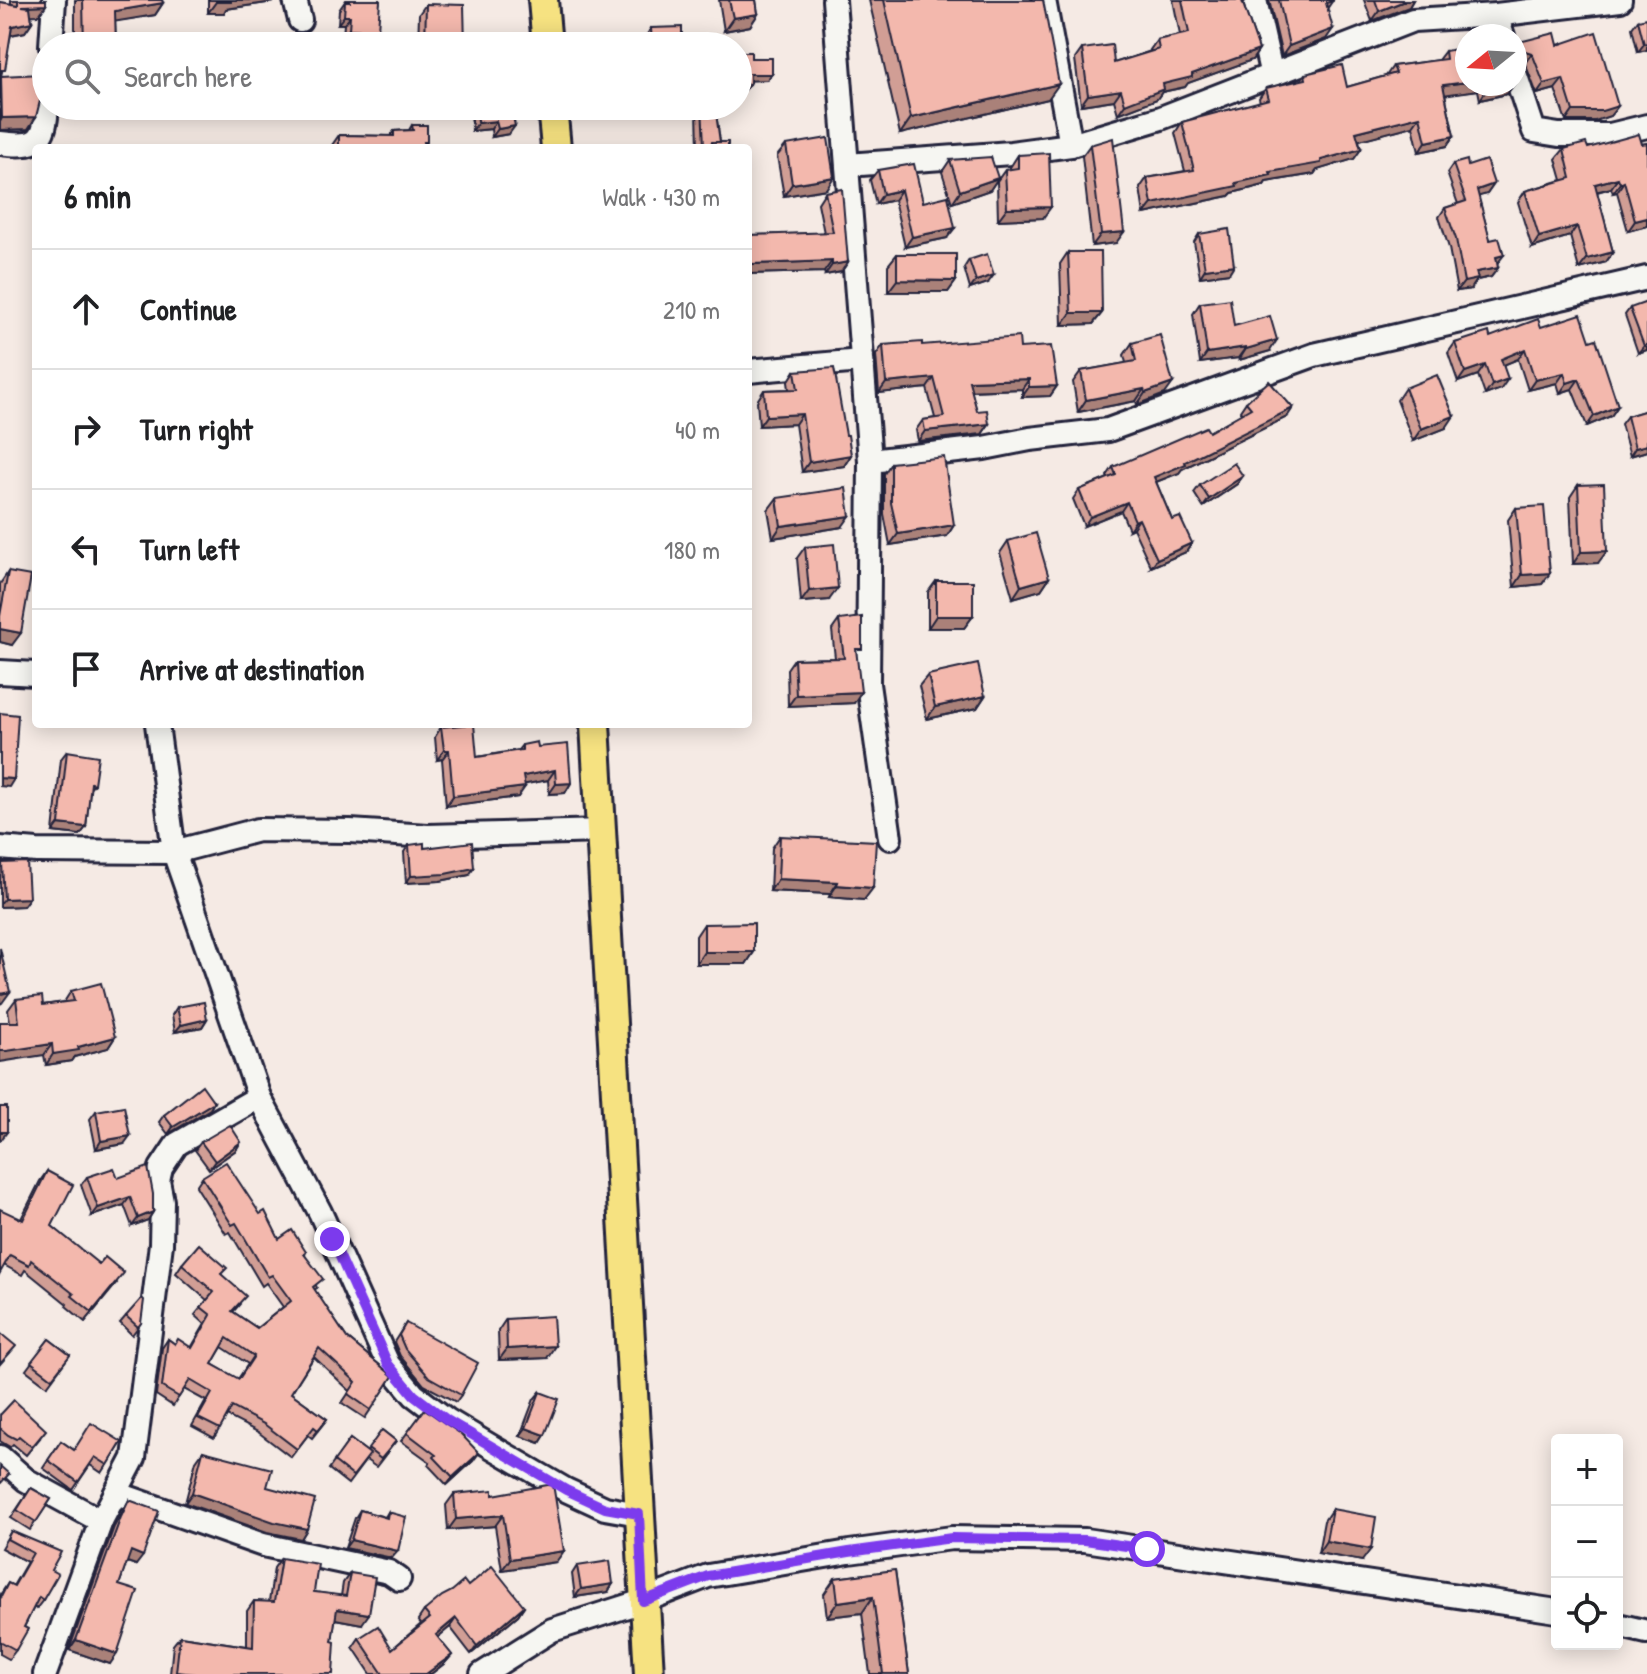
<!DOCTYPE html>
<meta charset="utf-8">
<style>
:root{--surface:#fff;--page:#f2f2f2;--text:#202124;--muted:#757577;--line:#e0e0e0}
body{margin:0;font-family:"Patrick Hand",sans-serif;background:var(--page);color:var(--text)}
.controls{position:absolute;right:24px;bottom:24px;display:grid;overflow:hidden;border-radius:8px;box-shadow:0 4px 20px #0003}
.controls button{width:72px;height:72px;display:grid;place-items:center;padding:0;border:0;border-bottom:2px solid var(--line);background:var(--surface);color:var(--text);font:40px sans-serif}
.compass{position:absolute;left:1455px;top:24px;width:72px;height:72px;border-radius:50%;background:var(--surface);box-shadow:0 4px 20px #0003;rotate:252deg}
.stop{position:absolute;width:24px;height:24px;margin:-18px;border:6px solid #7c3aed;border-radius:50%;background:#fff}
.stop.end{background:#7c3aed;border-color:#fff;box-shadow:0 2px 8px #0008}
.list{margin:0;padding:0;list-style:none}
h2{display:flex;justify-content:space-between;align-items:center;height:104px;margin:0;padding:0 32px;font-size:34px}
h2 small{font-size:26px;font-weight:400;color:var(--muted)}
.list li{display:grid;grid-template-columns:52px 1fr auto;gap:24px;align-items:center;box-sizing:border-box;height:120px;padding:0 32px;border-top:2px solid var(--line)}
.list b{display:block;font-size:30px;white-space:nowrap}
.list em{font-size:26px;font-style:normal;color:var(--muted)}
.icon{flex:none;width:44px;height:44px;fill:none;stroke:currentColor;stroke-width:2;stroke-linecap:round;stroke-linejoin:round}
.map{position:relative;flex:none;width:1647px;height:1674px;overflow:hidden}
.search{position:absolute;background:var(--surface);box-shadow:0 4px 20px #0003;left:32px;top:32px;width:720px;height:88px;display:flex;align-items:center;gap:20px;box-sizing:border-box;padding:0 28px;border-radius:44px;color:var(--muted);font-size:30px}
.panel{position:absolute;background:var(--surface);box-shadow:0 4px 20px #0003;left:32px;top:144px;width:720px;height:584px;border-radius:8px}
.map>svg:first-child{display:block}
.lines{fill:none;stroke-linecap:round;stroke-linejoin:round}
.minor-casing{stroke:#22223b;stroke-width:28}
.major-casing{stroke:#22223b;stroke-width:34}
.minor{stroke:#f6f6f2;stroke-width:22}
.major{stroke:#f6e281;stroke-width:28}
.wall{fill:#d19e95;stroke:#22223b;stroke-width:2;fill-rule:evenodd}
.shaded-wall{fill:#aa8179;stroke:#22223b;stroke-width:2}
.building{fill:#f3b8ad;stroke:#22223b;stroke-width:2;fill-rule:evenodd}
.route{stroke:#7c3aed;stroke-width:10}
</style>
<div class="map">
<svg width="1647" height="1674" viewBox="0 0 1647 1674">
<rect width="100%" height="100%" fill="#f5eae4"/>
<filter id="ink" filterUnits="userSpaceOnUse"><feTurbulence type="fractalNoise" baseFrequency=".0125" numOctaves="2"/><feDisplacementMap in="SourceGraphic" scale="16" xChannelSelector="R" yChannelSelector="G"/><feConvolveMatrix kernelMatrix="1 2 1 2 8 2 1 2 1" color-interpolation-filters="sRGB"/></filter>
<g filter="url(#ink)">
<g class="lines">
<defs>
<g id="minor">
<polyline points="295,0 300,20"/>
<polyline points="834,0 870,461 868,684 890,838"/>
<polyline points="1044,0 1071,145"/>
<polyline points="1255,0 1272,76"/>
<polyline points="1496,15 1503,36"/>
<polyline points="51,46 54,0"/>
<polyline points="1515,73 1534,131 1559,135 1610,135 1647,126"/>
<path d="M0 143C37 148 45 142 47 106"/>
<polyline points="847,165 1011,153 1071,145 1161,118 1413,20 1496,15 1620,0"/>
<polyline points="748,371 861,361"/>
<polyline points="870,461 984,448 1030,439 1108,430 1314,355 1647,278"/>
<polyline points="0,672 36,674"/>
<polyline points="157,724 174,852 259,1097 320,1212 388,1364 414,1395 447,1420 492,1447 566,1490 605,1508 639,1514"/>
<polyline points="0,848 37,851 174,852 258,830 350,831 428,836 602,831"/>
<polyline points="0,1457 26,1480 101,1521"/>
<polyline points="116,1493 263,1545 389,1572 399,1579"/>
<polyline points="1617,1625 1647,1632"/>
<polyline points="45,1674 101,1521 134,1458 161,1244 162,1201 158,1181 161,1168 177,1144 259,1097"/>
<polyline points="482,1674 552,1630 643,1601 708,1576 849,1552 952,1538 1085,1540 1557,1611"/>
</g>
<g id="major">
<polyline points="543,0 547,46"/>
<polyline points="552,106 556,148"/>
<polyline points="595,724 649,1674"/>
</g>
</defs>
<use href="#minor" class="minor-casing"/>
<use href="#major" class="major-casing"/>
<use href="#minor" class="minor"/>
<use href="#major" class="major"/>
</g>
<g class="wall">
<polygon points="11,0 46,0 46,5 39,15 31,15 32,22 25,32 11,35 1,76 28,129 0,130 0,2 11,4"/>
<polygon points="75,0 162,0 163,3 155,15 115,21 116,46 75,46"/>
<polygon points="208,0 274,0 273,2 226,9 224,13 208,13"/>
<polygon points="346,0 380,0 373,39 343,37 344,24 338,24 339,10"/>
<polygon points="719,0 756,0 758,14 750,26 724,31"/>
<polygon points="869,0 1043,0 1048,99 900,134"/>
<polygon points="1173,0 1246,0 1243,4 1259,50 1252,60 1188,83 1185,87 1162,92 1157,99 1118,114 1114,100 1081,105 1075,59 1082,49 1114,63 1151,51 1150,50 1157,40 1180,35"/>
<polygon points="1269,0 1333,0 1327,9 1326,39 1282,56"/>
<polygon points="1364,0 1413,0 1409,7 1372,21"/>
<polygon points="426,4 465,46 418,46 419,14"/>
<polygon points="1638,20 1647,50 1638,52 1632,28"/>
<polygon points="651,28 682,46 646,46 646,36"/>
<polygon points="1515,43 1558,45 1618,106 1610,116 1595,121 1566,121 1555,89 1537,94 1525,63 1515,61"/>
<polygon points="1445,51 1467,84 1514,84 1507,94 1480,100 1478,90 1445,94 1454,136 1447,146 1419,152 1413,126 1359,140 1361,149 1354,159 1317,170 1314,174 1266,182 1264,185 1232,193 1229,196 1144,214 1140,188 1147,178 1185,171 1175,133 1182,122 1260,102 1259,98 1266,88 1301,80 1305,74 1347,87 1386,76 1393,66 1438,60"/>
<polygon points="471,106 511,106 509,134 492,137 491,129 472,131"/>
<polygon points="649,106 715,106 720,142 728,148 698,148 697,110 649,111"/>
<polygon points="412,125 427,142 425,146 425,148 330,148 339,135 390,136 394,131 409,130"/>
<polygon points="1647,143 1647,226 1628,231 1617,192 1613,193 1611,188 1597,192 1613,252 1606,262 1579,269 1570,236 1532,248 1518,202 1525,191 1562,180 1556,159 1564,149 1642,144"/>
<polygon points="786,145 826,189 784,196 777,156"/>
<polygon points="1090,145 1116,243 1092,246 1082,156"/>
<polygon points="1018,155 1043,218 998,220 997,181 1005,170 1009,169"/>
<polygon points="950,160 998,178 990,190 952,203 942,172"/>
<polygon points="1453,164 1468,166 1494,184 1487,194 1478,196 1498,268 1491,277 1477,280 1471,289 1457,291 1449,248 1439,217 1445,208 1458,204 1447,173"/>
<polygon points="878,170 923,202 947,238 905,247 894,200 876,204 870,180"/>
<polygon points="825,192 848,262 841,272 825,275 824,272 748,274 748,238 750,235 824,233 818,203"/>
<polygon points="1199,234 1229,273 1200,277 1194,242"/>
<polygon points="1068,252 1102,313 1093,324 1062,325 1060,264"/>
<polygon points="897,254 956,281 948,292 888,292 888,265"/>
<polygon points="969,260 988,283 970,289 964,268"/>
<polygon points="1200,303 1234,326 1270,351 1239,360 1238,358 1200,363 1193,314"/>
<polygon points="1630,308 1647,350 1638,353 1625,315"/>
<polygon points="1541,327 1590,341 1618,406 1611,416 1587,426 1572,389 1560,393 1557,383 1528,390 1518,359 1503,365 1501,389 1485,395 1478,375 1458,382 1448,353 1455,343 1490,337"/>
<polygon points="1132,343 1165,394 1137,405 1136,401 1078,412 1073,382 1081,371 1126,363 1124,355"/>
<polygon points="883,345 922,345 1020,348 1057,386 1050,396 1022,397 1022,389 971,391 977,411 989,424 982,434 918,441 916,430 923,420 935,418 927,388 879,393 876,355"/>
<polygon points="795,371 846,435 851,455 844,466 802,472 795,424 759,426 757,401 764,390 789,389 788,382"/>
<polygon points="1405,388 1446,428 1413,441 1397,400"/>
<polygon points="1246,402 1287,417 1182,469 1179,473 1156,482 1172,520 1192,543 1186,552 1151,567 1133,528 1129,530 1121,511 1084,526 1073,499 1079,490 1108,478 1107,476 1113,467 1209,432 1242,414 1240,411"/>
<polygon points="1647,410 1647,451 1630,456 1621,424 1627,416"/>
<polygon points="891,463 954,525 947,536 890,545 884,514 884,474"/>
<polygon points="1243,476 1237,484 1203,507 1194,493 1200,485"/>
<polygon points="1578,485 1598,563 1573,564 1570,497"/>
<polygon points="777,498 842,527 773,538 768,510"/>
<polygon points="1516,508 1550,573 1542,584 1514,587 1508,520"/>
<polygon points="1008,541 1049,578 1041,590 1013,598 1000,553"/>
<polygon points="805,547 829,600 801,602 797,558"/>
<polygon points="8,572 12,645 0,642 0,584"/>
<polygon points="936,581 973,616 964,628 928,628 928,592"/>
<polygon points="839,620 854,703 788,706 787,669 794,659 835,658 832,630"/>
<polygon points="928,675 985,696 977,708 927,719 919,686"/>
<polygon points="441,727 477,757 518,750 522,745 538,747 571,783 565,793 549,794 548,780 524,784 518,797 446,806 442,759 437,760 435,737"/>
<polygon points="67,751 94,784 90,789 86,827 80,835 53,832 61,759"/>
<polygon points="780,836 864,900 829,897 830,894 770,891 772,848"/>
<polygon points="409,845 424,848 469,875 440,881 406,883 404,852"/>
<polygon points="2,863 29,898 23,906 0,907 0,866"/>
<polygon points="704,924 754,952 746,964 696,964 696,936"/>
<polygon points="71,991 115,1037 108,1048 74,1057 71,1061 46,1065 44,1055 10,1022 8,1010 16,999 43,1005 64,1002"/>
<polygon points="177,1007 207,1019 202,1027 175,1032 172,1015"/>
<polygon points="214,1102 210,1109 168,1134 159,1122 164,1115"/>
<polygon points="96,1111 124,1144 96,1149 90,1119"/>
<polygon points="201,1142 236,1150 209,1169 195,1150"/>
<polygon points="47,1171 52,1226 117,1283 85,1322 66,1306 67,1304 25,1270 22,1275 4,1265 21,1219 40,1181"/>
<polygon points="87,1177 118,1178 153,1212 148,1220 132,1226 124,1205 92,1216 81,1185"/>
<path d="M202 1177 260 1214 279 1239 306 1252 305 1255 317 1288 314 1290 347 1338 393 1376 365 1418 342 1403 350 1391 314 1357 291 1393 327 1419 312 1438 308 1435 291 1457 258 1432 227 1416 214 1438 192 1426 206 1401 184 1389 173 1406 156 1395 162 1348 168 1339 175 1344 191 1348 205 1324 195 1315 207 1300 176 1273 182 1264 222 1275 240 1304 233 1312 257 1328 283 1307 266 1283 262 1286 230 1232 226 1234 196 1186ZM222 1347 248 1364 238 1379 212 1364Z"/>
<polygon points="126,1316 141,1323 132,1335 120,1323"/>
<polygon points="506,1319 547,1358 499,1360 498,1331"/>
<polygon points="406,1323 461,1395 456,1402 424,1385 400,1356 394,1342"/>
<polygon points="49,1339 70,1355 47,1386 26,1370"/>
<polygon points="540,1392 545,1435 540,1443 520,1436 534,1399"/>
<polygon points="425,1409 473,1461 447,1485 428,1465 430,1462 401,1441"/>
<polygon points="0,1415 40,1438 26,1455 13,1444 10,1447 0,1441"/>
<polygon points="382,1430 396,1441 376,1467 366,1460 348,1484 329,1469 350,1439 367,1452"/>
<polygon points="61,1441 74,1450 122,1442 102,1473 90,1465 73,1490 43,1468"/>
<polygon points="203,1451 267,1487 307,1529 301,1539 267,1532 185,1503 196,1461"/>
<polygon points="31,1488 51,1499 30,1530 11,1518"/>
<polygon points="454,1494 493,1495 556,1562 502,1570 495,1526 448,1530 446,1505"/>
<polygon points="129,1500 136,1565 127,1562 119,1585 110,1664 69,1650 114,1527"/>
<polygon points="1332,1509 1362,1561 1318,1553 1324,1521"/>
<polygon points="360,1510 385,1517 388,1512 392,1558 345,1548 355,1518"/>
<polygon points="11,1531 51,1570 43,1600 36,1609 34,1607 24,1627 16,1650 9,1659 0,1654 0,1595 8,1583 13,1586 27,1562 1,1548"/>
<polygon points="281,1558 314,1592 341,1596 343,1583 350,1573 362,1624 335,1619 332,1641 333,1674 170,1674 173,1645 180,1636 247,1646 247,1611 254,1601 269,1602 274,1568"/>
<polygon points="577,1566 608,1592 575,1597 572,1574"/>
<polygon points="895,1570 909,1674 870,1674 862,1613 827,1617 824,1594 835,1578"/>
<polygon points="468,1586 524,1606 518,1615 471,1654 450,1627 437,1637 452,1655 445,1663 431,1674 371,1674 353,1647 359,1638 392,1649 421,1624 418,1620 424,1611"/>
</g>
<g class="shaded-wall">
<polygon points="230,0 274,0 273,2 226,9 224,13 208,13 216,2"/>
<polygon points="1407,0 1413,0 1409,7 1372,21 1379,11"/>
<polygon points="163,3 155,15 107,23 115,11"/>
<polygon points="46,5 39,15 15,16 22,6"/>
<polygon points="758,14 750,26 724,31 733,18"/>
<polygon points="344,16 350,16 344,24 338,24"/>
<polygon points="32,22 25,32 5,36 12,26"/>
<polygon points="349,29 378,31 373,39 343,37"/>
<polygon points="1333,29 1326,39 1282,56 1289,46"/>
<polygon points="1647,43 1647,50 1638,52 1644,44"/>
<polygon points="1519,49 1532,53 1525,63 1515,61 1515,51"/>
<polygon points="1259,50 1252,60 1188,83 1185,87 1162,92 1157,99 1118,114 1125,104 1163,84"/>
<polygon points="750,74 772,74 767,80 745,81"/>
<polygon points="1563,79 1555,89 1537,94 1544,84"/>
<polygon points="1467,82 1467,84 1482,84 1478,90 1436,96 1443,85"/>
<polygon points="738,83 750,84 745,90 738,90"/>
<polygon points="1059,84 1048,99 900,134 911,118"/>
<polygon points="1514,84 1507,94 1480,100 1487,89"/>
<polygon points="1121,90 1114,100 1081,105 1088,95"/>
<polygon points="653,106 699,106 697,110 649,111"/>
<polygon points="1618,106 1610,116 1595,121 1566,121 1573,111"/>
<polygon points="1420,116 1413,126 1349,143 1356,132"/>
<polygon points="36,117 28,129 0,130 0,122 2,118"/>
<polygon points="496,121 491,129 472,131 478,123"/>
<polygon points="515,126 509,134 492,137 498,129"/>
<polygon points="1454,136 1447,146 1419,152 1426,142"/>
<polygon points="1361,149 1354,159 1317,170 1314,174 1266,182 1264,185 1232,193 1229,196 1144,214 1152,204 1236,183 1270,172 1321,160"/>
<polygon points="834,177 826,189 784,196 792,184"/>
<polygon points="998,178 990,190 952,203 960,191"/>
<polygon points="1618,178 1611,188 1587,194 1595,184"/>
<polygon points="1624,181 1617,192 1613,193 1620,183"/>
<polygon points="1494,184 1487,194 1470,199 1477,190"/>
<polygon points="901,190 894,200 876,204 883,194"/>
<polygon points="1051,207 1043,218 998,220 1007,208"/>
<polygon points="1647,218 1647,226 1628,231 1635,221"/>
<polygon points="1577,226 1570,236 1532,248 1539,237"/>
<polygon points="955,228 947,238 905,247 912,237"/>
<polygon points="1124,232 1116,243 1092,246 1101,234"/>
<polygon points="1613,252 1606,262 1579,269 1587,259"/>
<polygon points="1504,255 1497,264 1496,257"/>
<polygon points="832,261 824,272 748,274 748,268 751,264"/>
<polygon points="848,262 841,272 825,275 832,265"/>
<polygon points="1234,265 1229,273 1200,277 1205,269"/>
<polygon points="1498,268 1491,277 1477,280 1471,289 1457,291 1464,282 1476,272"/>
<polygon points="994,275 988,283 970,289 976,281"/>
<polygon points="897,280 956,281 948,292 888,292"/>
<polygon points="1071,313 1102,313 1093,324 1062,325"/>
<polygon points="1277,340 1270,351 1239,360 1246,349"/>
<polygon points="1647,344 1647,350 1638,353 1644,346"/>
<polygon points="1246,347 1238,358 1200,363 1207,353"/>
<polygon points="1525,349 1518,359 1494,369 1501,359"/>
<polygon points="1485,365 1478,375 1458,382 1465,372"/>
<polygon points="1564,373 1557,383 1528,390 1535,380"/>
<polygon points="934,378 927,388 879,393 886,383"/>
<polygon points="1029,379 1022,389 962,391 969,381"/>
<polygon points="1508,379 1501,389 1485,395 1492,385"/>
<polygon points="1579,379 1572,389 1560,393 1567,383"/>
<polygon points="1173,383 1165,394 1137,405 1145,393"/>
<polygon points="1057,386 1050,396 1022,397 1029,387"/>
<polygon points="1144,389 1136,401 1078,412 1086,400"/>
<polygon points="1618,406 1611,416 1587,426 1594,416"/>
<polygon points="1293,408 1287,417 1182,469 1179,473 1148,485 1154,477"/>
<polygon points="802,414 795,424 759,426 766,416"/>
<polygon points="1454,416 1446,428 1413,441 1421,429"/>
<polygon points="989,424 982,434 918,441 925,431"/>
<polygon points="1647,445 1647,451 1630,456 1635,448"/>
<polygon points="851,455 844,466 802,472 809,462"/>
<polygon points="1243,476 1237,484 1203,507 1209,499"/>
<polygon points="1127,502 1121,511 1084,526 1090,517"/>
<polygon points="850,516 842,527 773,538 781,526"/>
<polygon points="1139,519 1133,528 1129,530 1135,521"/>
<polygon points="954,525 947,536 890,545 898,534"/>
<polygon points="1192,543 1186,552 1151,567 1157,559"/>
<polygon points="1607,551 1598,563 1573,564 1581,552"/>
<polygon points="1550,573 1542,584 1514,587 1522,575"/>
<polygon points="1049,578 1041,590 1013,598 1021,586"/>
<polygon points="838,588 829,600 801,602 809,591"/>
<polygon points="936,616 973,616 964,628 928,628"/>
<polygon points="0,629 21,633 12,645 0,642"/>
<polygon points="861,692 854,703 788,706 796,695"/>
<polygon points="985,696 977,708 927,719 935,707"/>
<polygon points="444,750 449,750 442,759 437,760"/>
<polygon points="555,770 548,780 516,786 523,776"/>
<polygon points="0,778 14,779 9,787 0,786"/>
<polygon points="571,783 565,793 549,794 556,784"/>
<polygon points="525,787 518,797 446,806 453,796"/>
<polygon points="59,824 86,827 80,835 53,832"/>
<polygon points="474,868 469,875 440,881 406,883 411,876"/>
<polygon points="778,879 838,882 830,894 770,891"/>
<polygon points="837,885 873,888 864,900 829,897"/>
<polygon points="29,898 23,906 0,907 0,904 4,899"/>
<polygon points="704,952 754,952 746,964 696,964"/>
<polygon points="10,992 2,1003 0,1004 0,994"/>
<polygon points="207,1019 202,1027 175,1032 181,1025"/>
<polygon points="115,1037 108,1048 74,1057 71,1061 46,1065 53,1054"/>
<polygon points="52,1044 44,1055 0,1062 0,1051"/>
<polygon points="214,1102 210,1109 168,1134 173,1127"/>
<polygon points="0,1132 7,1132 1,1140 0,1140"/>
<polygon points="130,1136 124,1144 96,1149 101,1141"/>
<polygon points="241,1142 236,1150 209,1169 215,1161"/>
<polygon points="130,1197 124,1205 92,1216 98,1208"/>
<polygon points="153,1212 148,1220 132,1226 138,1218"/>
<polygon points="555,1346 547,1358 499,1360 507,1349"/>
<polygon points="526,1428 545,1435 540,1443 520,1436"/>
<polygon points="479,1453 473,1461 447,1485 453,1477"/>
<polygon points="192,1493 307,1529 301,1539 267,1532 185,1503"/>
<polygon points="503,1515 495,1526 448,1530 456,1519"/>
<polygon points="351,1540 398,1551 392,1558 345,1548"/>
<polygon points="1326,1541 1371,1549 1362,1561 1318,1553"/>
<polygon points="131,1551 143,1556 136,1565 124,1561"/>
<polygon points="564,1551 556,1562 502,1570 510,1559"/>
<polygon points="613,1584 608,1592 575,1597 581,1589"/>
<polygon points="873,1597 862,1613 827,1617 838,1602"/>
<polygon points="524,1606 518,1615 471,1654 477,1646"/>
<polygon points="337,1609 369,1614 362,1624 330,1618"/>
<polygon points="456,1618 450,1627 430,1644 436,1635"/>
<polygon points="76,1640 117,1654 110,1664 69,1650"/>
<polygon points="452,1655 445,1663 431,1674 426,1674"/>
</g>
<g class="building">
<polygon points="18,0 46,0 46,5 22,6 30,7 32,22 12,26 5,70 0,70 0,2 18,5"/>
<polygon points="83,0 162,0 163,3 115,11 116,46 84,46"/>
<rect x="216" y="0" width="15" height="2"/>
<polygon points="350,0 380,0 378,31 349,29 350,16 344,16 345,2 350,2"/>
<polygon points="729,0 756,0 758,14 733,18"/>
<polygon points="884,0 1043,0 1059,84 911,118"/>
<polygon points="1182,0 1246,0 1242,1 1259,50 1192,74 1192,77 1163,84 1164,89 1125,104 1121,90 1088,95 1082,49 1112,45 1114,63 1159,49 1157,40 1189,33"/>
<polygon points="1279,0 1333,0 1333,1 1326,3 1333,29 1289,46"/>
<polygon points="1375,0 1407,0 1379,11"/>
<polygon points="426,4 464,5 465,46 425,46"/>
<polygon points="1647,18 1647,43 1644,44 1638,20"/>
<polygon points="682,27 682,46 652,46 651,28"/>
<polygon points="1596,32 1618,106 1602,111 1573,111 1563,79 1544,84 1532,53 1519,49 1515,51 1515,43 1555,33 1558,45"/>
<polygon points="616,43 616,46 597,46 597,44"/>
<polygon points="1467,47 1467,82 1443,85 1454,136 1426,142 1420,116 1356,132 1361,149 1321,160 1321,163 1270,172 1271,175 1236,183 1237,186 1152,204 1147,178 1194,170 1182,122 1269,99 1266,88 1306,79 1305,74 1342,65 1347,87 1396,73 1393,66 1446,59 1445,51"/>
<polygon points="738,52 751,52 751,58 772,58 772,74 750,74 750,84 738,83"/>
<polygon points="42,74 43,89 36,117 2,118 1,76"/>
<polygon points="1486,84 1514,84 1487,89"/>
<polygon points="477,106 511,106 515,126 498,129 496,121 478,123"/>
<polygon points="702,106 715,106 720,142 712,142 710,145 704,145"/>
<polygon points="412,125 427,125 427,142 424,142 425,148 339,148 339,135 394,136 394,131 413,130"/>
<polygon points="1639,134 1642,144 1647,143 1647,218 1635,221 1624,181 1620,183 1618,178 1595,184 1613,252 1587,259 1577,226 1539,237 1525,191 1571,178 1564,149 1586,143 1588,148"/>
<polygon points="828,138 834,177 792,184 786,145"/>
<polygon points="1113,138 1124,232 1101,234 1090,145"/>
<polygon points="712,142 728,142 728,148 713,148"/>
<polygon points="1049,153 1051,207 1007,208 1005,170 1018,168 1018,155"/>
<polygon points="991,157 998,178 960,191 950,160"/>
<polygon points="1467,160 1468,166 1486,160 1494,184 1477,190 1490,240 1499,238 1504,255 1496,257 1498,268 1476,272 1478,279 1464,282 1456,239 1445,208 1466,201 1453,164"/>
<polygon points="914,164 923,202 948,196 955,228 912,237 901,190 883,194 878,170"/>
<polygon points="842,189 848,262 832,265 832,261 751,264 750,235 833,232 825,192"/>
<polygon points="1229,229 1234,265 1205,269 1199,234"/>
<polygon points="1068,252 1101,252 1102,313 1071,313"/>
<polygon points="897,254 956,254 956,281 897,280"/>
<polygon points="987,254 994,275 976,281 969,260"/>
<polygon points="1230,299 1234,326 1270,316 1277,340 1246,349 1246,347 1207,353 1200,303"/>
<polygon points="1647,302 1647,344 1644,346 1630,308"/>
<polygon points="1581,314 1590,341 1596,339 1618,406 1594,416 1579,379 1567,383 1564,373 1535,380 1525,349 1501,359 1508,379 1492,385 1485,365 1465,372 1455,343 1489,332 1490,337 1538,319 1541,327"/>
<polygon points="1160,335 1173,383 1145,393 1144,389 1086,400 1081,371 1136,361 1132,343"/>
<polygon points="1019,337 1020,348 1051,346 1057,386 1029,387 1029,379 969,381 977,411 987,410 989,424 925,431 923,420 944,417 934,378 886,383 883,345 922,342 922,345"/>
<polygon points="834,368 846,435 848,435 851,455 809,462 802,414 766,416 764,390 798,389 795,371"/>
<polygon points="1437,375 1454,416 1421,429 1405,388"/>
<polygon points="1269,381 1293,408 1185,462 1186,464 1154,477 1172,520 1180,517 1192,543 1157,559 1139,519 1135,521 1127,502 1090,517 1079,490 1116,475 1113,467 1206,427 1209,432 1251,408 1246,402"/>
<polygon points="1647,410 1647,445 1635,448 1627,416"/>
<polygon points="944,457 954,525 898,534 891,503 891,463"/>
<polygon points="1234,463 1243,476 1209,499 1200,485"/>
<polygon points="1604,484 1607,551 1581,552 1578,485"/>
<polygon points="846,488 850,516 781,526 777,498"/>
<polygon points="1544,506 1550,573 1522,575 1516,508"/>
<polygon points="1036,533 1049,578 1021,586 1008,541"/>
<polygon points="834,544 838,588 809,591 805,547"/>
<polygon points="8,572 31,576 21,633 0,629 0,616"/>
<rect x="936" y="581" width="37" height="35"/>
<polygon points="862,617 862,649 856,649 861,692 796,695 794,659 844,658 839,620"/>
<polygon points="978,664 985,696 935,707 928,675"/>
<polygon points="0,713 18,715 14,779 0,778"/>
<polygon points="474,724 477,757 522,750 522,745 537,742 538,747 568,744 571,783 556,784 555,770 523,776 525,787 453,796 449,750 444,750 441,727"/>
<polygon points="67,751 98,756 94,784 91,783 86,827 59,824"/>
<polygon points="780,836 876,841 873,888 837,885 838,882 778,879"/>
<polygon points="472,842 474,868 445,874 411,876 409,845 424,843 424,848"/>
<polygon points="27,862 29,898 4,899 2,863"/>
<polygon points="754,923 754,952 704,952 704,924"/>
<polygon points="0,948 10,992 0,994"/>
<polygon points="101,983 115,1037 78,1047 79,1050 53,1054 52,1044 7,1051 0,1051 0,1022 19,1022 16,999 42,996 43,1005 74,1001 71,991"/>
<polygon points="204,1002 207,1019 181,1025 177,1007"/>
<polygon points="202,1085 214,1102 173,1127 164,1115"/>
<polygon points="124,1106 130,1136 101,1141 96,1111"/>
<rect x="0" y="1107" width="7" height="25"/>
<polygon points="230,1125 241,1142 215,1161 201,1142"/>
<path d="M226 1162 260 1214 265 1211 279 1239 292 1230 306 1252 304 1254 323 1279 313 1287 347 1338 393 1376 371 1410 348 1394 356 1382 319 1348 291 1393 327 1419 318 1430 314 1427 297 1449 264 1424 232 1407 220 1429 198 1418 212 1393 190 1380 179 1397 162 1387 168 1339 175 1344 178 1339 192 1348 211 1315 201 1307 214 1292 182 1264 199 1244 227 1268 221 1274 246 1296 232 1311 257 1328 291 1301 272 1275 268 1277 236 1223 232 1225 202 1177ZM227 1338 254 1356 239 1379 212 1364Z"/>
<polygon points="148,1167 153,1194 153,1212 138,1218 130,1197 98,1208 87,1177 114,1168 118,1178"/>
<polygon points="47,1171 73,1185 52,1226 99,1264 105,1257 124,1273 92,1312 72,1296 74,1294 31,1260 29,1265 10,1255 0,1273 0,1209 23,1220"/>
<polygon points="142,1298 144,1300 141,1323 138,1327 126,1316"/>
<polygon points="553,1316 555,1346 507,1349 506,1319"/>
<polygon points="406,1323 478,1363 461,1395 429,1377 405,1349 399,1335"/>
<polygon points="0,1333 16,1346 0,1364"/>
<polygon points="49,1339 70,1355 52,1378 31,1362"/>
<polygon points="540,1392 559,1399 545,1435 526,1428"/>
<polygon points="14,1400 46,1430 32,1447 19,1436 16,1439 8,1435 0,1428 0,1415"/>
<polygon points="425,1409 461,1434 479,1453 453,1477 434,1457 436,1455 407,1433"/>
<polygon points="91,1423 122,1442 108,1465 95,1457 78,1482 48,1460 61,1441 74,1450"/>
<polygon points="382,1430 396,1441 381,1459 368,1449"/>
<polygon points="350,1439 370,1454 353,1476 334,1461"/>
<polygon points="203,1451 272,1469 267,1487 315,1500 307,1529 274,1522 192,1493"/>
<polygon points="0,1466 9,1474 0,1484"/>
<polygon points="553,1484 564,1551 510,1559 503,1515 456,1519 454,1494 493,1490 493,1495"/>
<polygon points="31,1488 51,1499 36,1522 17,1510"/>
<polygon points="129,1500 159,1511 143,1556 131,1551 119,1585 138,1591 117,1654 76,1640 121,1517"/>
<polygon points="1332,1509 1376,1517 1371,1549 1326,1541"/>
<polygon points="360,1510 387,1518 388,1512 406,1517 398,1551 351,1540"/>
<polygon points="11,1531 61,1552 51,1570 58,1574 43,1600 39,1597 24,1627 28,1629 16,1650 0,1641 0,1599 8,1583 14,1586 33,1553 7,1539"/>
<polygon points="281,1558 318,1564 314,1592 346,1596 350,1573 375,1577 369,1614 337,1609 332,1641 335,1642 333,1674 195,1674 176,1672 180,1636 253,1647 254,1601 274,1602"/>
<polygon points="610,1561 613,1584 581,1589 577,1566"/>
<polygon points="492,1566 524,1606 477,1646 456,1618 436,1635 452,1655 426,1674 383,1674 359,1638 378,1626 392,1649 430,1618 424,1611 442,1596 452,1591 464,1581 468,1586"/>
<polygon points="895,1570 909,1674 883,1674 873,1597 838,1602 835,1578"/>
</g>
</g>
<g class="lines" filter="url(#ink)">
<polyline class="route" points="332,1239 388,1364 414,1395 447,1420 566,1490 605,1508 639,1514 643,1601 708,1576 849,1552 952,1538 1085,1540 1147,1549"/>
</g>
</svg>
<div class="controls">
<button>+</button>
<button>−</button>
<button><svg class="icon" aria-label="locate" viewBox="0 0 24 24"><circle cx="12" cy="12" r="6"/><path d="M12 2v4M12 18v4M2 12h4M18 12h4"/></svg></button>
</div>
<svg class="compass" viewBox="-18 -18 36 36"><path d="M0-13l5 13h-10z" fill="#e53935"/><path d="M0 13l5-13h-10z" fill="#757577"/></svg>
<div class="stop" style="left:1147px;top:1549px"></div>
<div class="stop end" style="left:332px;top:1239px"></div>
<div class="search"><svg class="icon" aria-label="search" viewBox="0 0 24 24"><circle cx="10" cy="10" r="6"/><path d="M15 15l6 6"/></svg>Search here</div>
<section class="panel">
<h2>6 min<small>Walk · 430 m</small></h2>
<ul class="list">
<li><svg class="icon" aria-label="ahead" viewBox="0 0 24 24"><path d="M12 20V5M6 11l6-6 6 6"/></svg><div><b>Continue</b></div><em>210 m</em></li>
<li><svg class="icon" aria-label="right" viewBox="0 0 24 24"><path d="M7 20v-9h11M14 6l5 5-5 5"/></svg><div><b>Turn right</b></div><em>40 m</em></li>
<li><svg class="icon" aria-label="left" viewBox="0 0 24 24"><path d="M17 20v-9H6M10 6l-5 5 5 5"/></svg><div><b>Turn left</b></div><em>180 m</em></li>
<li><svg class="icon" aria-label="arrive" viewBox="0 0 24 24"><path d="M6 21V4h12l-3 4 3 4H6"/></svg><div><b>Arrive at destination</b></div></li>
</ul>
</section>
</div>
